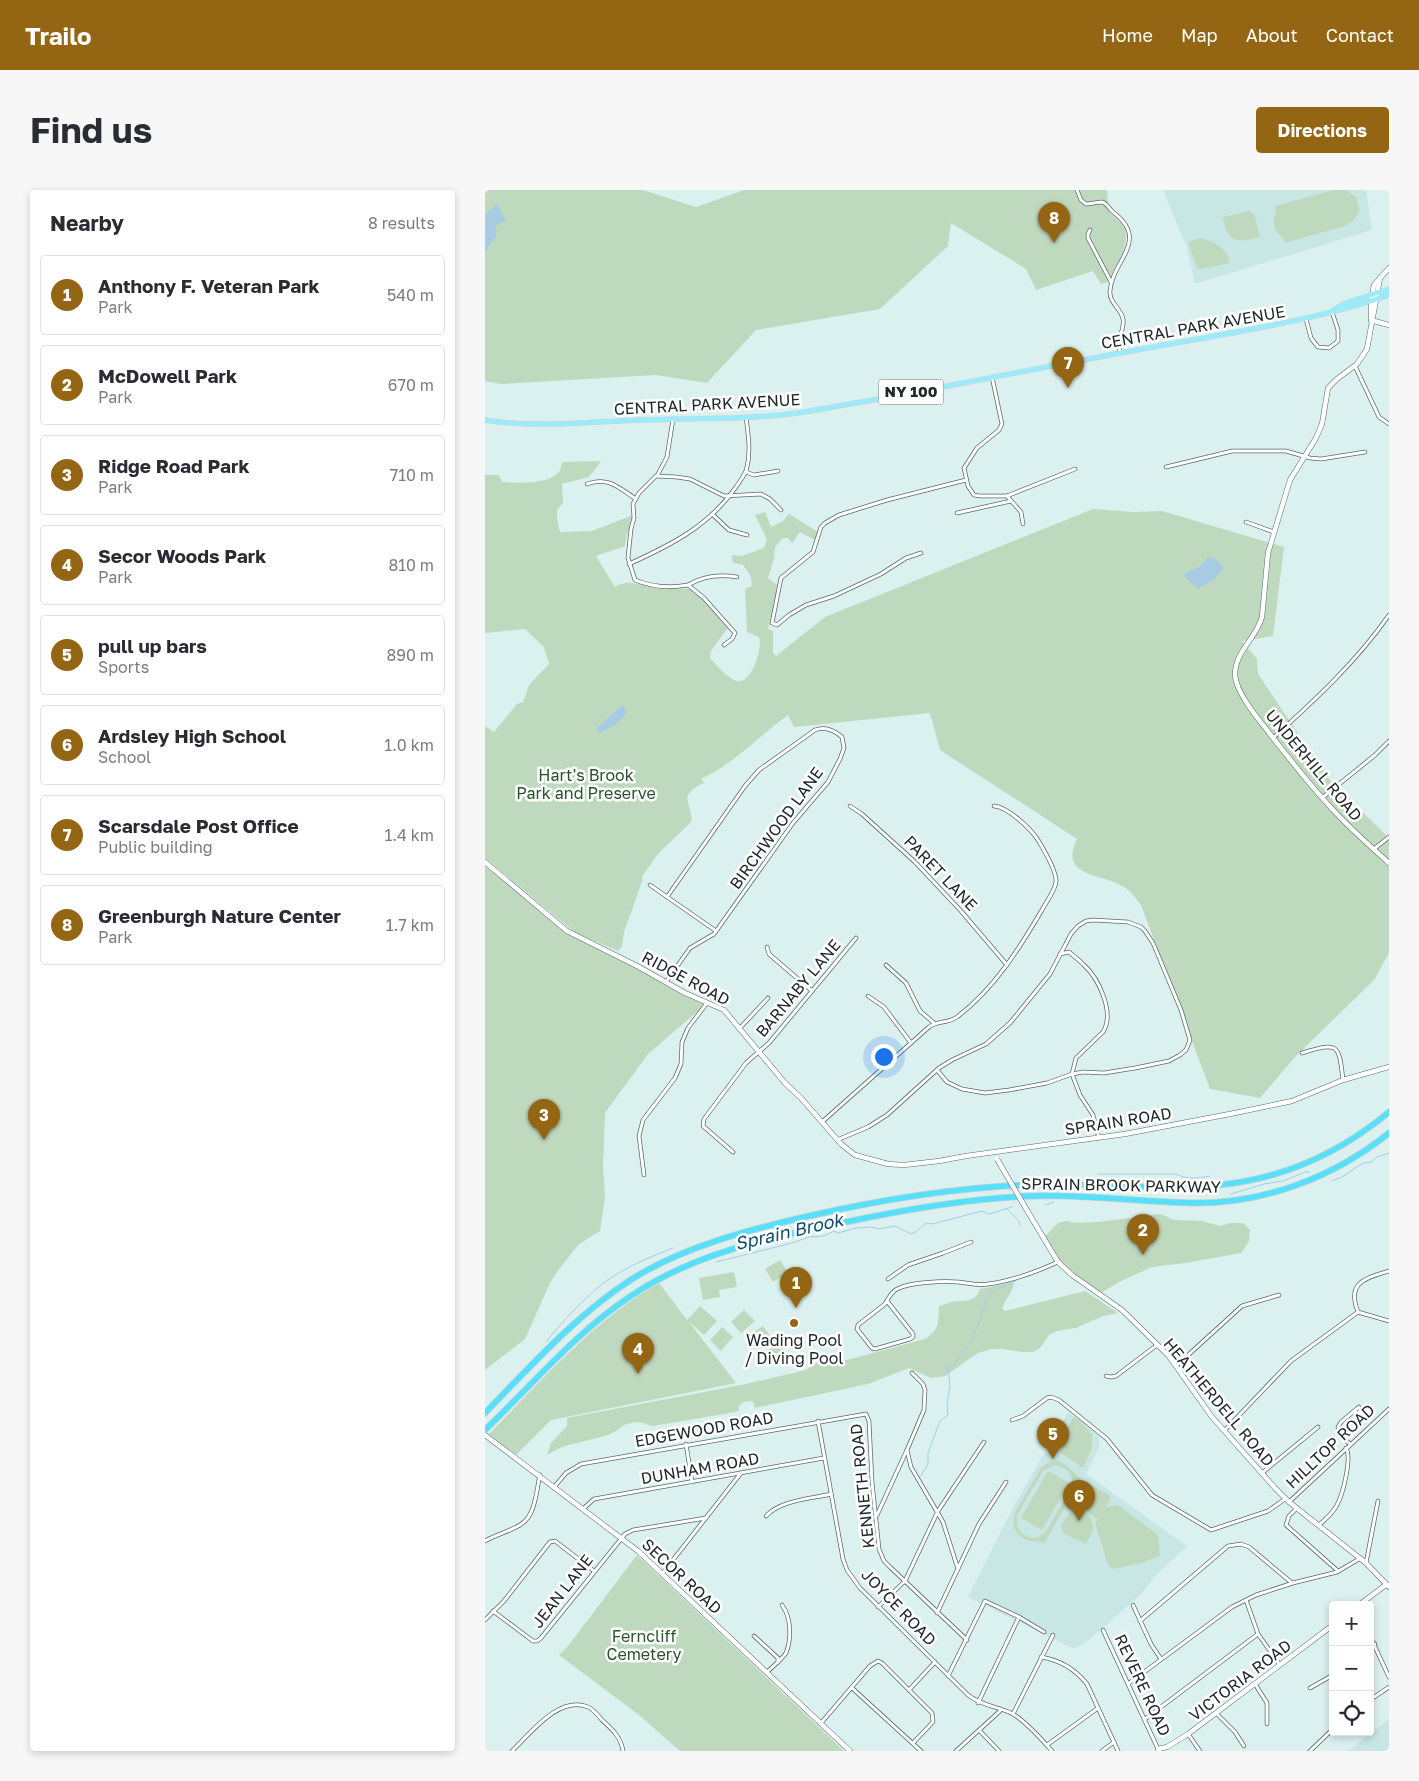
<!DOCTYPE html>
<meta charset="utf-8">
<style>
:root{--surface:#fff;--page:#f7f7f7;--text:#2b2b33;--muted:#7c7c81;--line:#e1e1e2;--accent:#946614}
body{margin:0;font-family:"Golos Text",sans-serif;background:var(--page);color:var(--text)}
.controls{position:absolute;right:15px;bottom:15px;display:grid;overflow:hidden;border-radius:5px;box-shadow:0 2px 8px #0003}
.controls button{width:45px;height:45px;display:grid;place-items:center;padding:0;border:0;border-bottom:1px solid var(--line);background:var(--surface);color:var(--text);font:25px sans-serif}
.you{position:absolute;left:398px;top:866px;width:18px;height:18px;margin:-12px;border:4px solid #fff;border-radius:50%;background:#1a73e8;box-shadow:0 0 0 8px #1a73e833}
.badge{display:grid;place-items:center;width:32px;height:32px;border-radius:50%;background:var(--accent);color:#fff;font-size:16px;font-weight:700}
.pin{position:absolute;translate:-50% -41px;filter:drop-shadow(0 1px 2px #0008)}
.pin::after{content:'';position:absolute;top:26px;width:18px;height:15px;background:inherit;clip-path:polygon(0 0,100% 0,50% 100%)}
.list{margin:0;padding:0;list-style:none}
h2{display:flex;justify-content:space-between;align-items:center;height:65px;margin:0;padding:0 20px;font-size:21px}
h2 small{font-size:16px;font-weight:400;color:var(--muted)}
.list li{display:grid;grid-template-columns:32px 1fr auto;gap:15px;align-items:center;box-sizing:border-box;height:80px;margin:0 10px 10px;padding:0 10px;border:1px solid var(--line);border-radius:5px}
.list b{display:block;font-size:19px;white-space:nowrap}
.list p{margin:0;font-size:16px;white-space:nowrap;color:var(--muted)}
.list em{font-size:16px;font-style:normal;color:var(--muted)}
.icon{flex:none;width:28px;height:28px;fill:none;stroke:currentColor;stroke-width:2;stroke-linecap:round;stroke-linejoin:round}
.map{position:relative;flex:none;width:904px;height:1561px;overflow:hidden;border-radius:5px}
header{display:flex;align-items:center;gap:30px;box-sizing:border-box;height:70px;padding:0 25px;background:var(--accent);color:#fff}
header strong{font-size:24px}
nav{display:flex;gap:28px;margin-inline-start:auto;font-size:18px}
.intro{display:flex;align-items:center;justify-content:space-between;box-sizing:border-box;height:120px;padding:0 30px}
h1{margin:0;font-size:35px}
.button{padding:12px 22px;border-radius:5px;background:var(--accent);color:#fff;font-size:18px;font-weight:700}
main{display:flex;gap:30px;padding:0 30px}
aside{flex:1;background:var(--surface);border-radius:5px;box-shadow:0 2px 8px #0003}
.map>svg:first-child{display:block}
.built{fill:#c7e6e4}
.green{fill:#bfd9bf;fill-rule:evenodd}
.water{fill:#a7cbe3}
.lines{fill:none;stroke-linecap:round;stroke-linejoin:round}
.stream{stroke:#a7cbe3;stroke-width:1}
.street-casing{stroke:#586c6a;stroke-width:4.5}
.secondary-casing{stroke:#586c6a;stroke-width:5.5}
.primary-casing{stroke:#ced0d0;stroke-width:5.5}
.highway-casing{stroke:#ced0d0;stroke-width:7}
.street{stroke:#fff;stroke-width:3}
.secondary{stroke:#fff;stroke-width:4.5}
.primary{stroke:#9aecfd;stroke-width:4.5}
.highway{stroke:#56e0fb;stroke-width:5.5}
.secondary-bridge-casing{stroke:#586c6a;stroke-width:5.5;stroke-linecap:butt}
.secondary-bridge{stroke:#fff;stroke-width:4.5}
.poi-dot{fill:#946614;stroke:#fff;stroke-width:2}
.labels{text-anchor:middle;stroke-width:5;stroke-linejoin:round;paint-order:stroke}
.shield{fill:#fff;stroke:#646968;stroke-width:1}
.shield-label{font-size:15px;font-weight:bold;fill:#212928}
.street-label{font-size:16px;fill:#212928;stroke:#fff}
.park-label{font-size:16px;fill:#275129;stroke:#fff}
.poi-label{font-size:16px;fill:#212928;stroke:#fff}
.water-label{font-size:18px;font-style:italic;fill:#0b4d6d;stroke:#fff}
</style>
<header>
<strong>Trailo</strong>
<nav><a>Home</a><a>Map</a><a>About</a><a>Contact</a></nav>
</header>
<div class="intro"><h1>Find us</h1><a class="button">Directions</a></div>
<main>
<aside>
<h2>Nearby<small>8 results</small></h2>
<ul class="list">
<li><span class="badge">1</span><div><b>Anthony F. Veteran Park</b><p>Park</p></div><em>540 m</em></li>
<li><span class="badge">2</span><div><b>McDowell Park</b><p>Park</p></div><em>670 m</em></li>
<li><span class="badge">3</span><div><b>Ridge Road Park</b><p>Park</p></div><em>710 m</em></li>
<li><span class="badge">4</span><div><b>Secor Woods Park</b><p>Park</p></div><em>810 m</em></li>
<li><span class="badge">5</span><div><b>pull up bars</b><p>Sports</p></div><em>890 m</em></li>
<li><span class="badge">6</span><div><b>Ardsley High School</b><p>School</p></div><em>1.0 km</em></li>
<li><span class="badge">7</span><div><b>Scarsdale Post Office</b><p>Public building</p></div><em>1.4 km</em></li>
<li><span class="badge">8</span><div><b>Greenburgh Nature Center</b><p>Park</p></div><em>1.7 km</em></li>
</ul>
</aside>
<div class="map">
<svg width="904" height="1561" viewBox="0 0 904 1561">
<rect width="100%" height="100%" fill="#dbf1ef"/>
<g class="built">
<polygon points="678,0 881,0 887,40 710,94 702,58"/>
<polygon points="583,1222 603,1236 615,1249 613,1260 601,1284 702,1356 670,1386 656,1404 619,1437 601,1452 593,1457 587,1458 483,1407 530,1314"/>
<polygon points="904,1529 904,1561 863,1561"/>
</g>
<g class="green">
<path d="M0 0H158L211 17 259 0H622L624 22C628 28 635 30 638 36 648 55 630 75 623 92L616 94 608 81 551 100 541 79 466 33 463 56 395 119 271 140 222 193 171 185 16 194 0 191Z"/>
<path d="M849 0H861L871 7 874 20 870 29 860 36 800 53C798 46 791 43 789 36 788 29 792 23 790 16Z"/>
<path d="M764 21 769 24 775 47C752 53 742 53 738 27Z"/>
<path d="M715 48C729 52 741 56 745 73L716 79 712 78 703 52Z"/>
<path d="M116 271 104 287 77 294 78 313 72 320V329L75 342 107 341 148 325C147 336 140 344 140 356L111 366 130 397C143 388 158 396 173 398 183 399 194 398 205 399 221 407 232 424 243 438L226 461 225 468C230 474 245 490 252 491 267 494 278 457 274 447L262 442 260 399 267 396 266 387 258 375 248 373 247 365 257 366 279 358 282 349 270 325 280 322 286 337 298 331 304 324 333 342 330 350 315 342 307 353 303 348H298L290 357 289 369 283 388 292 395 291 404 283 439 288 441V463L291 466 340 427 608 319 648 322 677 321 799 357 788 446 757 451 772 469 773 484 843 588 904 648V763L889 790 811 866 775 908 725 899 656 715C651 709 646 701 639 697 618 683 573 688 592 649L455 560 445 523 309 537 303 525C274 546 249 574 216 589L219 593C212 596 206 599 202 607L207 629 206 632 173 664 156 688 158 689 139 742 137 756 133 761 89 742 0 668V536L9 542 32 514 38 512 44 495 64 474 59 457 40 439 0 443V285H14L17 292C31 293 67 295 75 280 76 278 76 275 77 272Z"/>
<polygon points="0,675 47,713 72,736 164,785 196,804 220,815 163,864 120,923 118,977 120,1007 115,1041 94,1054 74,1079 65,1093 40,1149 0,1180"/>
<polygon points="675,1024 690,1030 717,1031 735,1036 745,1033 758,1033 765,1040 764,1051 756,1063 700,1073 667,1077 634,1092 616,1103 584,1081 575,1071 560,1046 573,1033 582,1031 591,1033 613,1032"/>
<polygon points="295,1070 303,1083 288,1092 280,1079"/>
<polygon points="249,1082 252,1097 234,1100 235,1107 218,1110 214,1088"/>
<path d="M529 1092C528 1103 520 1109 517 1119L520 1121 600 1101 633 1123 618 1126 591 1138 572 1141 564 1145 555 1158 548 1162H538L517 1159H507L493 1163 460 1186 446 1188 424 1178 383 1194 270 1218 268 1212 266 1211 258 1212 254 1216V1221L245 1223 168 1236C158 1234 158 1231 146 1233 137 1234 133 1241 125 1244 104 1252 81 1252 62 1265L66 1253 82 1236V1228L256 1195 321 1180 346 1164 351 1163 359 1170H362L440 1149C455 1139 453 1133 454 1116 459 1115 462 1113 466 1112 479 1109 489 1115 495 1099Z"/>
<path d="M174 1093 202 1130 215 1116 232 1131 219 1145 204 1132 251 1193 66 1230 31 1265 4 1244C57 1190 108 1131 174 1093Z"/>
<polygon points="259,1120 270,1131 256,1143 246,1132"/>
<polygon points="278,1136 287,1148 273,1159 263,1146"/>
<polygon points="237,1137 248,1147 236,1161 225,1150"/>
<polygon points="292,1152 302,1163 289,1176 278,1165"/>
<polygon points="588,1227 595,1231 607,1245 607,1258 598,1278 574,1262 573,1260"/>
<path d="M573 1271C584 1274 587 1283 596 1288L559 1354C553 1350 548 1352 542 1350 530 1346 526 1334 530 1322L556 1278 563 1273ZM569 1275C581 1276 589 1284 587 1297 583 1305 578 1313 573 1321 566 1334 554 1360 536 1342 531 1337 531 1330 533 1323L558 1281Z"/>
<polygon points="563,1281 584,1293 557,1340 536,1328"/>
<polygon points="602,1292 625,1306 625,1310 612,1329 594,1316 594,1301"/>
<polygon points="590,1315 605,1326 609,1338 601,1354 578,1343 576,1336"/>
<polygon points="633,1315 673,1345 675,1366 656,1373 628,1379 623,1375 610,1333 621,1317"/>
<polygon points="152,1365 359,1561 195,1561 154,1525 74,1465 83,1456"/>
</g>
<g class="water">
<polygon points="12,14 21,30 11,36 11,47 4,55 0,63 0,25"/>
<polygon points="723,367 731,369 739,378 729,389 713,399 701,388 700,383 716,376"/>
<path d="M137 515 142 520C137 533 126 537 114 543L111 539Z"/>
</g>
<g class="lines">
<g class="stream">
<path d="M613 984H691C703 990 712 988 725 986"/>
<polyline points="847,991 857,987 878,973 886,972 892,967 904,963"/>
<polyline points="746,1004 779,994 798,991 820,982 825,982"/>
<polyline points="560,1015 569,1012"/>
<polyline points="522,1019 534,1031 535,1036"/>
<polyline points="231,1072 307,1053 324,1047 339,1046 349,1041 353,1043 371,1038 386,1037 393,1039 410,1036 426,1044 431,1042 441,1033 447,1034 497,1021 504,1024 527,1017"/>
<path d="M61 1152C79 1130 98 1109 121 1091 141 1077 165 1067 188 1058"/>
<path d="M436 1286 443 1274V1263L455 1231 463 1225 462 1212 465 1197 463 1177 470 1174C473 1166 482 1156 488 1149L489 1144 497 1127 496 1121 498 1120 502 1107 514 1097H520L521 1094 531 1091"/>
</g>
<defs>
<g id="street">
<path d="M592 0 596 10 601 14C606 14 612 12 617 12 622 13 624 19 628 22 666 51 627 70 625 101 624 113 636 118 638 129 640 138 632 148 635 163"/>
<polyline points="605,40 603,44 603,48 626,92"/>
<polyline points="821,129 826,148 833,157 844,158 853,151 853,140 847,122"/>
<polyline points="870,176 894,227 904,234"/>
<polyline points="507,187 517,234 514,240 492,258 479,278 483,296 489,305 495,306 522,306 590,279"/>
<path d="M188 229 182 267 173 284 154 303 148 314 149 328 146 339 143 368 150 390C167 397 186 398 203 395L219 408 250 443 247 449 239 455"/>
<polyline points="681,277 747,261 801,261 825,268 836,269 880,262"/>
<polyline points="261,282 269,285 293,281"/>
<polyline points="171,286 191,287 205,289 239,306 276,304 285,309 296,320"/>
<path d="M102 294C123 286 134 298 151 309"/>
<polyline points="522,306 536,322 538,334"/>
<polyline points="472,323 526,311"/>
<polyline points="227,324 244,340 262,345"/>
<polyline points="761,332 789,342"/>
<polyline points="436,363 421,368 396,384 349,406 321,415 304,425 292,435 287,433 296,388 328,362 336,337 340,333 354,325 402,310 481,290"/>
<path d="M144 374C186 355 224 336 251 297 255 291 261 284 262 277 266 261 263 243 261 227"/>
<path d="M203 395C218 386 235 384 252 387"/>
<path d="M788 548C830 510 872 471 904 425"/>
<polyline points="837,608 890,565 904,551"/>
<polyline points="365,616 377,624 430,672 476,721 522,775"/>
<polyline points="889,659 904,647"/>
<polyline points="165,695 231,741"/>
<polyline points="282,757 284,764 327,801"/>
<path d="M575 764 584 762C589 766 594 770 599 775 614 789 630 823 618 842L591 868 587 884 595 905 608 925 614 948"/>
<polyline points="401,775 421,793 435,821 449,833"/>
<path d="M181 792 205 758 229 744 308 633 343 592 355 569 359 558 357 547C350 541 340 536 330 540L274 580 260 596 182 707"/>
<polyline points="383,806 399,817 426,853"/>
<polyline points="255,838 283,808"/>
<path d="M817 863C853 852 854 853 858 890"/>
<path d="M337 932 444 837C453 830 462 834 472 827 509 799 534 759 557 720 561 712 570 701 571 692 572 681 559 660 553 650 546 639 523 617 509 616"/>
<polyline points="352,950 383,937 402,925 454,878 467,870 501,854 525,833 565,784 586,744 593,736 601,731 608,730 643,732 656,737 660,741 668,753 696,820 705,850 701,860 695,865 684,871 650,878 619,883 598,882 587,884 562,893 524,900 500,903 477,899 462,892 452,880"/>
<polyline points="248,962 218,936 219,929 261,873 284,853 371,748"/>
<polyline points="159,985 154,946 158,930 190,888 196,874 197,852 203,838 222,813"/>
<path d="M904 1081C881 1088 861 1092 873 1122L904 1131"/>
<polyline points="403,1089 423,1075 458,1063 486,1052"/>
<path d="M402 1111 428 1144V1147L425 1149 390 1159 387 1158 372 1139 373 1135 400 1114C403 1109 406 1102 412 1099 425 1092 458 1091 473 1092 484 1093 492 1096 503 1094 528 1091 551 1082 573 1072"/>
<polyline points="691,1176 757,1116 794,1105"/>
<polyline points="427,1183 438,1194 440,1200 439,1220 422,1260 426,1277 458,1332 473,1379"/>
<polyline points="621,1186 626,1187 631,1186 672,1155"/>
<polyline points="527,1230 538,1226 562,1208 566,1207 574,1210 622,1249 667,1305 726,1340 783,1321 800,1309"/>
<path d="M333 1231 358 1369 362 1380 375 1398 483 1505C497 1516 511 1516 526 1523 540 1530 557 1550 567 1561"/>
<polyline points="739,1241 806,1171 873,1122"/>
<polyline points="201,1254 207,1292"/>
<polyline points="865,1254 854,1244 853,1237 856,1232 874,1217"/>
<polyline points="777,1283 833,1237"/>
<polyline points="70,1296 81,1283 96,1274 381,1224 384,1231 387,1292 394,1359 399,1371 405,1377 482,1450"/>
<polyline points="804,1312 904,1219"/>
<polyline points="99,1318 109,1309 339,1268"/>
<polyline points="812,1318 804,1326 801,1335 853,1381"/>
<polyline points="392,1325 422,1260"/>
<path d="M281 1326C296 1310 325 1309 346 1304"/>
<path d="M834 1335C841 1329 848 1323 852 1315 858 1304 867 1268 861 1258"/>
<path d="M0 1351C11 1345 25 1341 35 1335 51 1326 51 1301 55 1285"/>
<polyline points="881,1373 893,1311"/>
<polyline points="177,1384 256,1283"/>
<polyline points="761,1410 773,1444 795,1475"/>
<polyline points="648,1415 666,1454 676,1469"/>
<polyline points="393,1417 420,1391 453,1321 499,1252"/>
<polyline points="8,1421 48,1451 52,1451 56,1448 140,1344 148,1340 221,1328"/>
<polyline points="452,1423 494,1334 521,1292"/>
<polyline points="0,1430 19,1411 65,1352 70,1351 109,1381"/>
<polyline points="655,1431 743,1356 756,1354 764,1357 807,1393"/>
<polyline points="618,1440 673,1559"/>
<polyline points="269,1446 293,1468 293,1472 282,1482"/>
<polyline points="885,1446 904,1487"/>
<polyline points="885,1458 890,1454"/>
<path d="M556 1467C575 1470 590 1479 602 1494L633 1561"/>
<path d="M293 1472C296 1469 299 1466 301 1463 307 1448 306 1427 297 1415"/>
<polyline points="463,1486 500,1411 534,1427 559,1442"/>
<polyline points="643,1494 747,1417 771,1405 808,1393 852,1382 874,1369"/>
<polyline points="770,1494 782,1513 782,1534"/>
<polyline points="367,1498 436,1561"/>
<polyline points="825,1498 848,1485"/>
<polyline points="424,1500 450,1472"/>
<polyline points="885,1510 904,1497"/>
<polyline points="493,1513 534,1427"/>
<polyline points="731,1523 750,1542 759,1556"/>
<polyline points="528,1524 568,1445"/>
<polyline points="660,1529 773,1444"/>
<polyline points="336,1533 385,1476 393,1471 397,1473 447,1523 448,1532 428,1553"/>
<polyline points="495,1541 514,1561"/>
<polyline points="703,1544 715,1561"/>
<polyline points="562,1555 613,1518"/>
<path d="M27 1561C46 1543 74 1505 103 1517 108 1519 113 1525 117 1530 127 1539 136 1547 138 1561"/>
<polyline points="471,1561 515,1521"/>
<polyline points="617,1561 629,1552"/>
<polyline points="825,1561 848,1539"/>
</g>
<g id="secondary">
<path d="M895 88 882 159 872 174 852 189 843 198 837 234 831 248 805 290 783 363 777 427C771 449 750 461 750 485 751 503 774 530 785 544 806 571 827 598 851 623 868 641 886 657 904 673"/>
<polyline points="886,130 886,112 889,95 904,78"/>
<polyline points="886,130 904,135"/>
<polyline points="0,672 82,741 154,777 200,803 239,820 300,893 316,908 356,954 370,965 403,974 419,975 454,971 481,966 640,944 750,923 807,911 858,890 904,877"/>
<polyline points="543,1022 573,1072 587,1085 637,1120 683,1165 727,1227 790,1298 804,1312 881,1373 904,1397"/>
<polyline points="0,1245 153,1361 365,1561"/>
<polyline points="874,1415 902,1394"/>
<polyline points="674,1561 673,1559 682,1557 703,1544 848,1435"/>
</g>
<g id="primary">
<polyline points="847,121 861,113 904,99"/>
<path d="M0 230C50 238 102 232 153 230 206 228 260 230 313 223 423 205 532 182 641 162 729 145 819 134 904 105"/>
</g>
<g id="highway">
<path d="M0 1223C46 1176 91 1125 147 1089 200 1056 263 1040 324 1026 395 1010 467 998 540 995 604 992 669 1001 733 995 797 989 855 963 904 922"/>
<path d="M0 1240C47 1195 91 1142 146 1106 209 1063 287 1047 361 1032 422 1019 485 1008 548 1006 601 1004 653 1012 707 1013 778 1014 848 988 904 943"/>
</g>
</defs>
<use href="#street" class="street-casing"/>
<use href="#secondary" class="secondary-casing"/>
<use href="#primary" class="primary-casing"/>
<use href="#highway" class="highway-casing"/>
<use href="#street" class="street"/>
<use href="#secondary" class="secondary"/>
<use href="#primary" class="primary"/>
<use href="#highway" class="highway"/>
<defs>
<polyline id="secondary-bridge" points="512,969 543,1022"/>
</defs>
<use href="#secondary-bridge" class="secondary-bridge-casing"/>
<use href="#secondary-bridge" class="secondary-bridge"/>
</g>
<circle class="poi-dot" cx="309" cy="1133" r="5"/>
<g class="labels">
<rect class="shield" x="393.5" y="189.5" width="65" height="25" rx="4"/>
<g class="shield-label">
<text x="426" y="207">NY 100</text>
</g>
<g class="street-label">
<text transform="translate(708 137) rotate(-10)" y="6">CENTRAL PARK AVENUE</text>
<text transform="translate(222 214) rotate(-3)" y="6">CENTRAL PARK AVENUE</text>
<text transform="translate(829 575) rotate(50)" y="6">UNDERHILL ROAD</text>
<text transform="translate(291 638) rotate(-54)" y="6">BIRCHWOOD LANE</text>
<text transform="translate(456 683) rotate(46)" y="6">PARET LANE</text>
<text transform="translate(201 788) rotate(28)" y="6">RIDGE ROAD</text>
<text transform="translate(313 798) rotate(-50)" y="6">BARNABY LANE</text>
<text transform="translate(633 931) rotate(-9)" y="6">SPRAIN ROAD</text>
<text transform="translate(636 995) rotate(1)" y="6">SPRAIN BROOK PARKWAY</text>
<text transform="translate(734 1212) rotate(50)" y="6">HEATHERDELL ROAD</text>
<text transform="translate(219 1239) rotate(-10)" y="6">EDGEWOOD ROAD</text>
<text transform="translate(845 1256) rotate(-43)" y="6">HILLTOP ROAD</text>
<text transform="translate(215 1278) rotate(-10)" y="6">DUNHAM ROAD</text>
<text transform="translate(377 1296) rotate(-96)" y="6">KENNETH ROAD</text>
<text transform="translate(197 1386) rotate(43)" y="6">SECOR ROAD</text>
<text transform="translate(77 1401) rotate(-52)" y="6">JEAN LANE</text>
<text transform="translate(414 1417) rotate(46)" y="6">JOYCE ROAD</text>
<text transform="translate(755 1490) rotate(-37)" y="6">VICTORIA ROAD</text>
<text transform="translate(658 1495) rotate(65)" y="6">REVERE ROAD</text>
</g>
<g class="park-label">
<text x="101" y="591">Hart's Brook<tspan x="101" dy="18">Park and Preserve</tspan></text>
<text x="159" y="1452">Ferncliff<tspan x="159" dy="18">Cemetery</tspan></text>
</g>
<g class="poi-label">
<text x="309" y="1156">Wading Pool<tspan x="309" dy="18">/ Diving Pool</tspan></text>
</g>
<g class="water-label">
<text transform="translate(304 1042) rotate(-13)" y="6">Sprain Brook</text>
</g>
</g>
</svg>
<div class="controls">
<button>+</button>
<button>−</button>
<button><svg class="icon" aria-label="locate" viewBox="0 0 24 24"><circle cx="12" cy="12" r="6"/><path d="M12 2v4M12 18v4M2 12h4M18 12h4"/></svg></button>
</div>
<div class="you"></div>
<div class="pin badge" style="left:311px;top:1118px">1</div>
<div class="pin badge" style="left:658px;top:1065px">2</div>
<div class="pin badge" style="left:59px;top:950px">3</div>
<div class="pin badge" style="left:153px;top:1184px">4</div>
<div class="pin badge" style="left:568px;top:1269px">5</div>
<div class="pin badge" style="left:594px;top:1331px">6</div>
<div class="pin badge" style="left:583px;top:198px">7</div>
<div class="pin badge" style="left:569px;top:53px">8</div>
</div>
</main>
